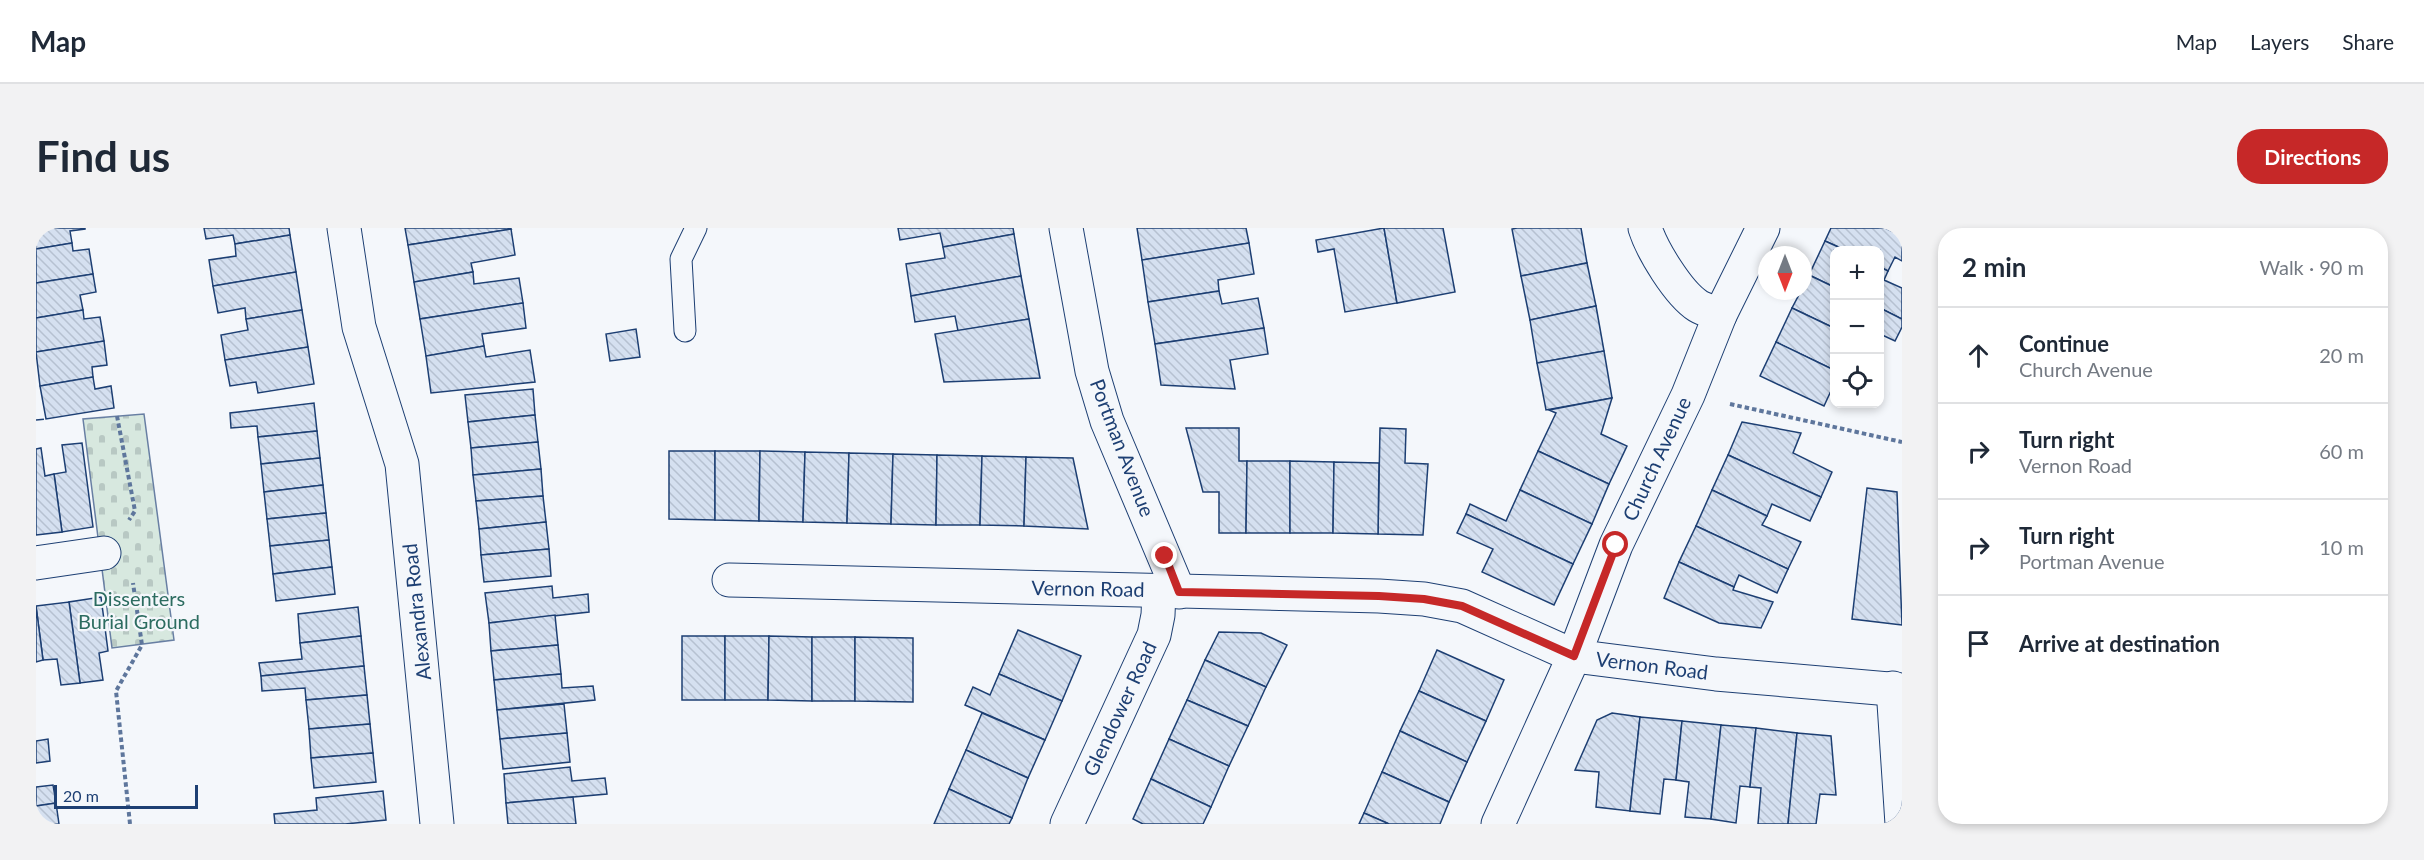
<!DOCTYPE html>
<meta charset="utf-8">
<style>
:root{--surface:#fff;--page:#f2f2f3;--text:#1f2937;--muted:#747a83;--line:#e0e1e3;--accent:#c62828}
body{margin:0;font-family:Lato,sans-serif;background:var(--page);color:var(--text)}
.controls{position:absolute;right:18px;top:18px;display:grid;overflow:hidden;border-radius:12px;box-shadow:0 3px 9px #0003}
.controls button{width:54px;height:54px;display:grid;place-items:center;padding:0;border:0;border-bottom:2px solid var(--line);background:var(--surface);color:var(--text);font:30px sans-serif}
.compass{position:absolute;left:1722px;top:18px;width:54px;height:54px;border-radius:50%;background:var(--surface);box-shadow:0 3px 9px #0003;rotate:180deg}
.scale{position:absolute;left:18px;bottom:15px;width:144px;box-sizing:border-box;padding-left:6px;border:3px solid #1d3f73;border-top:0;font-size:16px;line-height:21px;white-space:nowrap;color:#1d3f73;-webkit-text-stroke:4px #f4f7fb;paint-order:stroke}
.stop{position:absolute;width:18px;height:18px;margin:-14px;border:4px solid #c62828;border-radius:50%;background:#fff}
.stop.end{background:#c62828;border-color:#fff;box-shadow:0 2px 6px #0008}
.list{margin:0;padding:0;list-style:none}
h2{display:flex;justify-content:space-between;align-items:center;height:78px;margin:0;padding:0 24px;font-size:26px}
h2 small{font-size:20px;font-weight:400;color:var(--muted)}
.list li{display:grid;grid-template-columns:39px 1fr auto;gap:18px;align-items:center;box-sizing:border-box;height:96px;padding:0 24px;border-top:2px solid var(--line)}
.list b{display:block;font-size:22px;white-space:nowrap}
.list p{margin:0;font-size:20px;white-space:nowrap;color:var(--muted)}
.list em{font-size:20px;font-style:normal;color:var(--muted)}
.icon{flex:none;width:33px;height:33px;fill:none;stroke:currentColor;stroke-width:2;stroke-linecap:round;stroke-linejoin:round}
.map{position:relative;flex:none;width:1866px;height:596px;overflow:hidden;border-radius:24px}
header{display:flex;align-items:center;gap:36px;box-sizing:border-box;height:84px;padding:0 30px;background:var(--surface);border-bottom:2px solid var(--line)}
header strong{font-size:28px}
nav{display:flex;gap:33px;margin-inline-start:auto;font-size:21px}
.intro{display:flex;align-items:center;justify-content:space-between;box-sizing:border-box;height:144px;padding:0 36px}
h1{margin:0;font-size:42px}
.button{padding:15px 27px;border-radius:24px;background:var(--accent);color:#fff;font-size:21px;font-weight:700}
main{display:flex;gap:36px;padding:0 36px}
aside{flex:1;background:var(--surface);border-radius:24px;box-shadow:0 3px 9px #0003}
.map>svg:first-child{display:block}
.cemetery{fill:url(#cemetery-stones);stroke:#687fa3;stroke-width:1.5}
.building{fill:url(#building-back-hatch);stroke:#1d3f73;stroke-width:1.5}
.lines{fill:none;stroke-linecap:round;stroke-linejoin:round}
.service-casing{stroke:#1d3f73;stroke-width:23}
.minor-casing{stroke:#1d3f73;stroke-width:35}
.path{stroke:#5e769c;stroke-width:4;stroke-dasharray:4.5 3;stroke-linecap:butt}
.service{stroke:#f4f7fb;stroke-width:21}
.minor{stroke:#f4f7fb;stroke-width:33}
.fence{stroke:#1d3f73;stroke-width:1.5;stroke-dasharray:8 3;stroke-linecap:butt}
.route{stroke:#c62828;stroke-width:8}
.labels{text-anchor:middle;stroke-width:4.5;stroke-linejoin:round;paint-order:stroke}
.street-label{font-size:20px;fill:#1d3f73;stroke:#f4f7fb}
.park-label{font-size:20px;fill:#2c6c60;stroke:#f4f7fb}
</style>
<header>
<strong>Map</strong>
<nav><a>Map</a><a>Layers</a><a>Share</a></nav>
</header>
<div class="intro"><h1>Find us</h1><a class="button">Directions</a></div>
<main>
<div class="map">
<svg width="1866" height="596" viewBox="0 0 1866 596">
<defs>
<pattern id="cemetery-stones" width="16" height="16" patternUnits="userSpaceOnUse" patternTransform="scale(1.5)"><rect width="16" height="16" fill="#d7e8df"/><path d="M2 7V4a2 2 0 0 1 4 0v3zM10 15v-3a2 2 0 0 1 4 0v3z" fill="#b8c8c3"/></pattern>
<pattern id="building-back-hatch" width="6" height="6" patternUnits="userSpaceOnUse" patternTransform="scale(1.5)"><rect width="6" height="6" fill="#d5e0f0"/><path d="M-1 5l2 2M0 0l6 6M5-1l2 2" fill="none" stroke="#b6c1d1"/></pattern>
</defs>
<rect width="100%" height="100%" fill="#f4f7fb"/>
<polygon class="cemetery" points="108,186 138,412 76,420 47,191"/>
<g class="building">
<polygon points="0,0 49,0 49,1 34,3 36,15 0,21"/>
<polygon points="168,0 253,0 254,7 199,16 197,7 170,11"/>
<polygon points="369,0 474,0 475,1 372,17"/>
<polygon points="862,0 977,0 978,6 907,19 904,5 864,12"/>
<polygon points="1101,0 1210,0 1213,15 1106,32"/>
<polygon points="1348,0 1361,75 1309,84 1298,21 1282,24 1280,12"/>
<polygon points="1348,0 1407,0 1419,64 1361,75"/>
<polygon points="1481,0 1545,0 1551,35 1485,48 1476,1"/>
<polygon points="1795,0 1849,0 1866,8 1866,33 1859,29 1852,43 1844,39 1844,22 1809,22 1789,13"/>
<polygon points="475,1 479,27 435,35 437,44 378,54 372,17"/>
<polygon points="978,6 985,48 875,68 870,36 909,30 907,19"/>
<polygon points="254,7 260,44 177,58 173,32 200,28 199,16"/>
<polygon points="1789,13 1809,22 1798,22 1798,59 1773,47"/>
<polygon points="36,15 37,23 53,21 57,46 0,55 0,21"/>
<polygon points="1213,15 1218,46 1182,52 1183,63 1112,74 1106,32"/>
<polygon points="1551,35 1560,78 1494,92 1485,48"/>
<polygon points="1844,39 1852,43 1848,52 1866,60 1866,91 1844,80"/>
<polygon points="260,44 266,82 210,91 209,80 182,85 177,58"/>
<polygon points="437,44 438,56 483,50 487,75 384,91 378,54"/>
<polygon points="57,46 60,64 44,67 47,82 0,90 0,55"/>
<polygon points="1773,47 1798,59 1798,100 1756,80 1765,63 1767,63"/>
<polygon points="985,48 993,91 922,103 919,88 879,94 875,68"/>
<polygon points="1183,63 1186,76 1222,70 1228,100 1119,116 1112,74"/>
<polygon points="487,75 490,100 446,106 448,118 390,128 384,91"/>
<polygon points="1560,78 1568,123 1501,135 1494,92"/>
<polygon points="1756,80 1798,100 1798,142 1740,114"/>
<polygon points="1844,80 1866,91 1866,99 1859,113 1844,106"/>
<polygon points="47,82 48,91 64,89 68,113 0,124 0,90"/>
<polygon points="266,82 272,119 189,132 185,107 212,102 210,91"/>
<polygon points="993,91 1004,150 908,154 899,106"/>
<polygon points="1228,100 1232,126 1194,132 1199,161 1125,157 1119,116"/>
<polygon points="600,101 604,129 574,133 570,106"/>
<polygon points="68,113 71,137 56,139 57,149 4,158 0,124"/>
<polygon points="1740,114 1798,142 1798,167 1794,165 1788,178 1724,148"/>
<polygon points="448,118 450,129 494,122 499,154 395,165 390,128"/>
<polygon points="272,119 278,156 222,165 220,154 194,158 189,132"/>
<polygon points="1568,123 1576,170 1510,182 1501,135"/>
<polygon points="57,149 59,161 75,158 78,180 10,191 4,158"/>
<polygon points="497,161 499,187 432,194 429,167"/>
<polygon points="1576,170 1565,206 1591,218 1573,256 1502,223 1520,185 1513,182"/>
<polygon points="278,175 281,203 222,209 221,198 195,200 194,185"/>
<polygon points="499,187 502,214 435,220 432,194"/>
<polygon points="1706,194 1765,205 1757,225 1796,244 1785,269 1692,227"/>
<polygon points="1150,200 1203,200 1203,233 1211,233 1210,305 1183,305 1183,264 1167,264"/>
<polygon points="1344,200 1370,201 1369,235 1392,236 1387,307 1342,306"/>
<polygon points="281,203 284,230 225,236 222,209"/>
<polygon points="502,214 505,241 437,247 435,220"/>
<polygon points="46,215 57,299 26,304 18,246 30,244 26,217"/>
<polygon points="5,220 9,248 18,246 26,304 0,307 0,221"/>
<polygon points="633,223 679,223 679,292 633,291"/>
<polygon points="679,223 724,223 723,293 679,292"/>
<polygon points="724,223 769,224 767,294 723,293"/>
<polygon points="1502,223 1573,256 1556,296 1484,262"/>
<polygon points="769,224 813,225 811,295 767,294"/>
<polygon points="813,225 857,226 855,296 811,295"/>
<polygon points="857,226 901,227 900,297 855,296"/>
<polygon points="901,227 946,228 944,297 900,297"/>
<polygon points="1692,227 1785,269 1774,293 1736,276 1731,288 1676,262"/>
<polygon points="946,228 990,229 988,298 944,297"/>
<polygon points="990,229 1037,230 1052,301 988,298"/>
<polygon points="284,230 287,257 228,264 225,236"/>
<polygon points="1211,233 1254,233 1254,305 1210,305"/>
<polygon points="1254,233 1298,234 1297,305 1254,305"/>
<polygon points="1298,234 1343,235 1342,306 1297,305"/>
<polygon points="505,241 507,268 440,273 437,247"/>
<polygon points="287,257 290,285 231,291 228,264"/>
<polygon points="1831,260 1861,264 1866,397 1816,391"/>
<polygon points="1484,262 1556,296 1537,336 1430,286 1434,276 1470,293"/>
<polygon points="1676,262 1731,288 1726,297 1765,314 1752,341 1660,298"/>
<polygon points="507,268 510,294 443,301 440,273"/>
<polygon points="290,285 293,312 234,318 231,291"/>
<polygon points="1430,286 1537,336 1518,377 1446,344 1457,321 1421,305"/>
<polygon points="510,294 513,321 445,327 443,301"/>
<polygon points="1660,298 1752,341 1741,365 1703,347 1698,359 1643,334"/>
<polygon points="293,312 296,339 237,346 234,318"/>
<polygon points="513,321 515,348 448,354 445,327"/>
<polygon points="1643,334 1698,359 1697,362 1737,374 1725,400 1683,395 1628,370"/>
<polygon points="296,339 299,366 240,373 237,346"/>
<polygon points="516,358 517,370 552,366 553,384 453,395 449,365"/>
<polygon points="65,369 72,423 63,425 67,452 44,455 33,374"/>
<polygon points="33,374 44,455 25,457 21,431 7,432 0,378"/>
<polygon points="0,378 7,432 0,434"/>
<polygon points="322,379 325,408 264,415 262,386"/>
<polygon points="519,387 522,417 455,423 453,395"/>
<polygon points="982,402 1045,428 1026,473 963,446"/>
<polygon points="1183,404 1225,405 1251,417 1230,459 1169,432"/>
<polygon points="325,408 328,438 225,448 223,435 266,431 264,415"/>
<rect x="646" y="408" width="43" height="64"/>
<polygon points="689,408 733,408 732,472 689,472"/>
<polygon points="733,408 776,409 776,473 732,472"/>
<rect x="776" y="409" width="43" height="64"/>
<polygon points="819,409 877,410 877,474 819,473"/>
<polygon points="522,417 525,446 458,452 455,423"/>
<polygon points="1401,422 1468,452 1450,493 1383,463"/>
<polygon points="1169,432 1230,459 1212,498 1151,472"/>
<polygon points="328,438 331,467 270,472 269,460 226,463 225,448"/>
<polygon points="525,446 526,460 557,458 559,472 461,482 458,452"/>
<polygon points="963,446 1026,473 1009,512 929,477 937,459 954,467"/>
<polygon points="1383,463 1450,493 1431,534 1364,503"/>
<polygon points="331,467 334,496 273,501 270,472"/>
<polygon points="1151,472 1212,498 1193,538 1133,511"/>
<polygon points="528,476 531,505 464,511 461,482"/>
<polygon points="946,485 1009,512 992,550 930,522"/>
<polygon points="1576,485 1604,489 1594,583 1560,579 1563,544 1539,542 1561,492"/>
<polygon points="1604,489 1646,493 1640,552 1628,551 1624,586 1594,583"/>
<polygon points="1646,493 1685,497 1675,591 1649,589 1653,554 1640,552"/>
<polygon points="334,496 337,525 275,530 273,501"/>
<polygon points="1685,497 1720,500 1714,559 1704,558 1700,595 1675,591"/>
<polygon points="1720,500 1761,505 1752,596 1722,596 1725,560 1714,559"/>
<polygon points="1364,503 1431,534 1413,574 1346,544"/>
<polygon points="531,505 534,534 467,541 464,511"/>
<polygon points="1761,505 1795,508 1800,567 1784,566 1780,596 1752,596"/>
<polygon points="12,511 14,533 0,535 0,513"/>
<polygon points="1133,511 1193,538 1175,579 1115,551"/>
<polygon points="930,522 992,550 976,590 913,561"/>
<polygon points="337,525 340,554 278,560 275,530"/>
<polygon points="534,539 536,553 569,550 571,566 470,575 468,546"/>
<polygon points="1346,544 1413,574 1404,596 1353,596 1328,585"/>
<polygon points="1115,551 1175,579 1167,596 1107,596 1097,591"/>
<polygon points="17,557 20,575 0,578 0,559"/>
<polygon points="913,561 976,590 973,596 898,596"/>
<polygon points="347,563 350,592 309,596 239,596 238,586 281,582 280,570"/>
<polygon points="537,569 540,596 472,596 470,575"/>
<polygon points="20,575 23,596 0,596 0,578"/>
<polygon points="1328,585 1353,596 1323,596"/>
</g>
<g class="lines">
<defs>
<polyline id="service" points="649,103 645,31 660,0"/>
<g id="minor">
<polyline points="308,0 323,99 366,236 401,596"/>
<polyline points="1030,0 1056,143 1071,193 1143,364"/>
<path d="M1609 0C1616 22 1642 65 1662 78 1669 82 1677 84 1684 87"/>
<polyline points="0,335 68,325"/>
<polyline points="693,352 1343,368 1388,371 1426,378 1538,428 1680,446 1866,462"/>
<polyline points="1857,460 1866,596"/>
<polyline points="1031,596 1118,407 1122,387 1123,363"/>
<polyline points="1462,596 1538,428 1580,317 1652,167 1684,87 1727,0"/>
</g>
</defs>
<use href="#service" class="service-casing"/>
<use href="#minor" class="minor-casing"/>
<g class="path">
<polyline points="1694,176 1866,214"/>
<polyline points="81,188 99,283 93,292"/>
<polyline points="94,596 80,463 106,417 97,355"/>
</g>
<use href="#service" class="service"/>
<use href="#minor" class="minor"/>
<polyline class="fence" points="0,192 10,191"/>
</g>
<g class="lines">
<polyline class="route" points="1129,328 1143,364 1343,368 1388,371 1426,378 1538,428 1580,317"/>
</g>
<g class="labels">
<g class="street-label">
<text transform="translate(1086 220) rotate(69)" y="7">Portman Avenue</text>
<text transform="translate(1621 231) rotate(-65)" y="7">Church Avenue</text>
<text transform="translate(1052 361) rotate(1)" y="7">Vernon Road</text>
<text transform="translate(381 384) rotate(-96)" y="7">Alexandra Road</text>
<text transform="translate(1616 438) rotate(7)" y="7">Vernon Road</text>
<text transform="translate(1084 481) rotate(-65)" y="7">Glendower Road</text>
</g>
<g class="park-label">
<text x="103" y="378">Dissenters<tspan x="103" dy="23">Burial Ground</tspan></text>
</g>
</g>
</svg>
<div class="controls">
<button>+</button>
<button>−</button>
<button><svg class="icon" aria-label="locate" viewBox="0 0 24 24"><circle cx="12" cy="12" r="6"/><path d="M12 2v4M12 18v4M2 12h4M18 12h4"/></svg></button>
</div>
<svg class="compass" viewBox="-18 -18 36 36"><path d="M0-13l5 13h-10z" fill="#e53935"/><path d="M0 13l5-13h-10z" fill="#747a83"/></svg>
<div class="scale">20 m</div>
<div class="stop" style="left:1580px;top:317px"></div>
<div class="stop end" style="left:1129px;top:328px"></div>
</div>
<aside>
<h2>2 min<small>Walk · 90 m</small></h2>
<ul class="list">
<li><svg class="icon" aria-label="ahead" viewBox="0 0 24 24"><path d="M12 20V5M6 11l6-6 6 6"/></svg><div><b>Continue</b><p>Church Avenue</p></div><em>20 m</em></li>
<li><svg class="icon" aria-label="right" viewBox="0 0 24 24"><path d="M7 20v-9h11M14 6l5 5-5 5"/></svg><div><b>Turn right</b><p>Vernon Road</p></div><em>60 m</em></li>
<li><svg class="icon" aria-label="right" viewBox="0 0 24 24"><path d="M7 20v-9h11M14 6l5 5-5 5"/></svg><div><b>Turn right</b><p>Portman Avenue</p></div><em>10 m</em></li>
<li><svg class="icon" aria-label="arrive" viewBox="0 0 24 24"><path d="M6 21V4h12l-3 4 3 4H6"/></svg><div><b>Arrive at destination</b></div></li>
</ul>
</aside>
</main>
